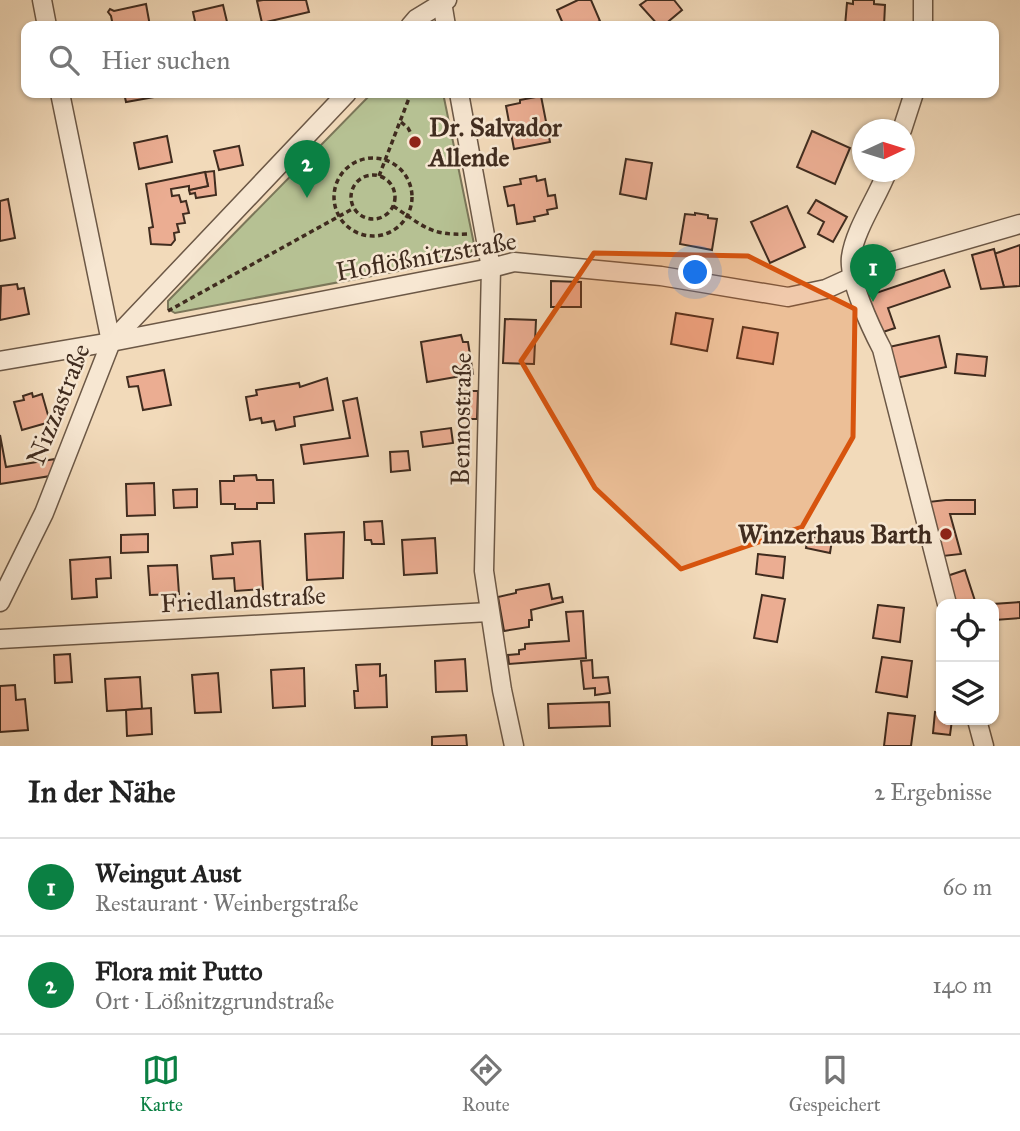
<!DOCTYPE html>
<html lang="de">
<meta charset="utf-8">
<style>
:root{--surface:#fff;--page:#f6f6f6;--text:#222;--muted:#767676;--line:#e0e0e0;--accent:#0b8043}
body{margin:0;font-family:"IM FELL Great Primer",serif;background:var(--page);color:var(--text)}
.controls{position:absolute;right:21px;bottom:21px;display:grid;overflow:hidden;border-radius:14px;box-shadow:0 2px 5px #0004}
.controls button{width:63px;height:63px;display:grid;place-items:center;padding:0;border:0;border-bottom:2px solid var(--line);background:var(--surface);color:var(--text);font:35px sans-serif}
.compass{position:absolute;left:852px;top:119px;width:63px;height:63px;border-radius:50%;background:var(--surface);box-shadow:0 2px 5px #0004;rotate:86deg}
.you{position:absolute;left:696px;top:273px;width:24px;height:24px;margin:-18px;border:5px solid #fff;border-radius:50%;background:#1a73e8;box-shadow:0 0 0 10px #1a73e833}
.badge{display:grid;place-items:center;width:46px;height:46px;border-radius:50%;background:var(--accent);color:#fff;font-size:23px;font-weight:700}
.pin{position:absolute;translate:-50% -58px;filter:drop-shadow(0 2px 4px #0008)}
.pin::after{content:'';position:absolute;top:37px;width:24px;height:21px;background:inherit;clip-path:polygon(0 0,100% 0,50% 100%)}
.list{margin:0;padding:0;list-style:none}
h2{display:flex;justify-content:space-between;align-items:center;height:91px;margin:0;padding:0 28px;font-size:30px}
h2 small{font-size:23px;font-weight:400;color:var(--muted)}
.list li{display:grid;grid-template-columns:46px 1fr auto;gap:21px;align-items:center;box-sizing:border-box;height:98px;padding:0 28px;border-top:2px solid var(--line)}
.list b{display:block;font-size:26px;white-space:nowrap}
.list p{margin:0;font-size:23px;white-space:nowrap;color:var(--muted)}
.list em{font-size:23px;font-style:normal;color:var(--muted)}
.icon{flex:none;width:38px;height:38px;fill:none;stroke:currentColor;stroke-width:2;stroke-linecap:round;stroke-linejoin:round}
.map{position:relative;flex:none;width:1020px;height:746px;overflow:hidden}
.search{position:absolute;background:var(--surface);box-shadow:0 2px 5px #0004;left:21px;right:21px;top:21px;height:77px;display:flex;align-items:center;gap:18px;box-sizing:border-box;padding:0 24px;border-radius:14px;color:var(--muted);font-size:26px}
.sheet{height:287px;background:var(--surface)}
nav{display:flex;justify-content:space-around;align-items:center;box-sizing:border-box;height:98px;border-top:2px solid var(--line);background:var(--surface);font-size:19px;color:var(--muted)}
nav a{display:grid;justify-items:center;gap:4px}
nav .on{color:var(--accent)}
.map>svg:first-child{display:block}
.green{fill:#b6c193;stroke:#7b7659;stroke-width:2}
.building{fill:#ebad92;stroke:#402c1f;stroke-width:2}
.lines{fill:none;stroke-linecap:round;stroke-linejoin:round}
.minor-casing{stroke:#6c5846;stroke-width:21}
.path{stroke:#402c1f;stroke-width:3.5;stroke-dasharray:5 3.5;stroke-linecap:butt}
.minor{stroke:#f7e7d2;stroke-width:18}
.marked{fill:#d7540e;fill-opacity:0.2;stroke:#d7540e;stroke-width:5;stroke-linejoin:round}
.poi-dot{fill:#8f2418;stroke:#f7e7d2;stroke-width:2.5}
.labels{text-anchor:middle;stroke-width:5;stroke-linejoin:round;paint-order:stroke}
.poi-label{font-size:26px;font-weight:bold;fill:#402c1f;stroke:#f7e7d2;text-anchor:start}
.street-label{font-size:26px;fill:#402c1f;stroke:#f7e7d2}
</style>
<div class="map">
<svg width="1020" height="746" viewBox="0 0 1020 746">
<rect width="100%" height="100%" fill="#f2daba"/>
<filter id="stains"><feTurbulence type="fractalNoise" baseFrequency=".00286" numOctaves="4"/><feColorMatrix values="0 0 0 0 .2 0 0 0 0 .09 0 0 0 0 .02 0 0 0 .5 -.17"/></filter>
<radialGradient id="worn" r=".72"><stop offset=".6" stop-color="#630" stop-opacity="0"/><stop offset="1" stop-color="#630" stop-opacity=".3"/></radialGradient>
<polygon class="green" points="372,93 443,93 474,244 471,253 462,259 175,313 168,309 168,301"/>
<g class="building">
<polygon points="263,0 306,0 309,12 262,23 257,1"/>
<polygon points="578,0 591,0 600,21 590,26 564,26 557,10"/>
<polygon points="647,0 674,0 682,10 663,26 659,26 640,5"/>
<polygon points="853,0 874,0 874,4 885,5 884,26 845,26 847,3 853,4"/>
<polygon points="146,4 150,26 113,26 111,16 108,12 110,9 114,11"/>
<polygon points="223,5 228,26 196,26 193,12"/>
<polygon points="124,93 159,93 160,96 126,102"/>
<polygon points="541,96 550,142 514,149 506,106 520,103 520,100"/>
<polygon points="812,131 850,148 835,184 797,167"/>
<polygon points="167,136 172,162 139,169 134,143"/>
<polygon points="239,146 243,165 219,170 214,151"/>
<polygon points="626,159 652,163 646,199 620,194"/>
<polygon points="214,171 216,195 196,198 195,193 190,194 189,190 208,186 205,172"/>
<polygon points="205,172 208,186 189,190 189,186 171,189 172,196 179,195 181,202 186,201 189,213 183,214 185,223 177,224 179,232 174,233 175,240 171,245 151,244 149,228 153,227 146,184"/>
<polygon points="536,176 537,181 545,179 548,196 555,195 557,208 547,210 548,214 534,217 535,221 517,224 514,205 508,206 504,187 521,184 520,179"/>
<polygon points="8,199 15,238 0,241 0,201"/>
<polygon points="816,200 847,217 833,242 818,234 824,222 808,213"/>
<polygon points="787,206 805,247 770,263 751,222"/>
<polygon points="695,213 708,215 708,218 717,219 712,250 680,244 685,214 695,215"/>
<polygon points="1020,245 1020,286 1004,287 994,254"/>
<polygon points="994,249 1004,287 981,289 972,255"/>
<polygon points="944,270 950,287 888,308 895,328 880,333 867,296"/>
<polygon points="551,281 581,282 581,307 551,307"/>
<polygon points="17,284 18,289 24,288 29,314 0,320 1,286"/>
<polygon points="676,313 713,319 707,351 671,344"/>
<polygon points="505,319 536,320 534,364 503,363"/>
<polygon points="743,327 778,333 773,364 737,358"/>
<polygon points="461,335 463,342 468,342 473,374 427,382 421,342"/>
<polygon points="939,336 946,367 896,378 889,347"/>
<polygon points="957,354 987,357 985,376 955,373"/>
<polygon points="164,370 171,405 143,410 138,386 129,387 127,377"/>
<polygon points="327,378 333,410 294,417 295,426 276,430 274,421 262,423 261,418 250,420 246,397 257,395 256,390 299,383 300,387"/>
<polygon points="465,391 478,391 477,419 464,419"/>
<polygon points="32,393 33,397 42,394 50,422 22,430 14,402 24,400 23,396"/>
<polygon points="357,398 368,456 304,464 301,445 350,438 343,401"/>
<polygon points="451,428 453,443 423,447 421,432"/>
<polygon points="0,435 6,467 55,459 50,476 0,484"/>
<polygon points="408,451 410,470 391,472 390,452"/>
<polygon points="256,475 257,480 273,480 274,503 257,503 257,509 235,509 235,504 221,504 220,481 234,481 234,476"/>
<polygon points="154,483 155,515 127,516 126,484"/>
<polygon points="197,489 197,507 174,508 173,490"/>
<polygon points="946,500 975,500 975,514 950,514 961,554 943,556 928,502"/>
<polygon points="382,521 384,544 372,544 371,540 365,540 364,522"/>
<polygon points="344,532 343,578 307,580 305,534"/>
<polygon points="148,534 148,552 121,553 121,535"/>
<polygon points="808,536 832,540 830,553 806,548"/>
<polygon points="435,538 437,573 404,575 402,540"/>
<polygon points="260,541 263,589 235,591 234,578 213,579 211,556 233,554 232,543"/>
<polygon points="758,554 785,557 783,578 756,574"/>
<polygon points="110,557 111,578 96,579 97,597 72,599 70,560"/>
<polygon points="177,565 179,594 150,595 148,566"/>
<polygon points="965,570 976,604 956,604 947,576"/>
<polygon points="549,584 552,599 562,597 563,602 531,610 532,620 529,620 529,627 504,631 498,597 516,593 516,590"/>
<polygon points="762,595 785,599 777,642 754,638"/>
<polygon points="1020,602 1020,618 995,620 993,604"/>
<polygon points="878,605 904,608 900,642 873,638"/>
<polygon points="583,611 586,658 509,664 508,655 519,654 519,650 525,649 525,644 569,641 566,612"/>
<polygon points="70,654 72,682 55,683 54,655"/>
<polygon points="882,657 912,661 907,697 876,692"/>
<polygon points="465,659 467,691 436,692 435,661"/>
<polygon points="592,660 593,678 608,677 610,693 595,695 595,688 584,689 581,661"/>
<polygon points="380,664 380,676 386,675 387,707 355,708 354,691 358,691 356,665"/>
<polygon points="304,668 305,706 273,708 271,670"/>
<polygon points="218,673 221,712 195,713 192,675"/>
<polygon points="140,677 142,709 107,711 105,679"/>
<polygon points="15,685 16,700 25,699 28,730 0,732 0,686"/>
<polygon points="609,702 610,726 549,728 548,704"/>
<polygon points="151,708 152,734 127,736 126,710"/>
<polygon points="935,712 941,713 941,720 952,720 950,735 933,733"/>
<polygon points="888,713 915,716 911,746 884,746"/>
<polygon points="466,735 467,746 432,746 432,737"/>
</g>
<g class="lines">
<defs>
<g id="minor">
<polyline points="42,0 47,26"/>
<polyline points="442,2 446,26"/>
<polyline points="410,26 416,19 447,0"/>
<polyline points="923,26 923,0"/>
<polyline points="459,93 491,268 484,571 502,690 514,746"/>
<polyline points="902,130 914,93"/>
<path d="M887 172C877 198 855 229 851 257 848 279 871 328 882 349L947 604"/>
<polyline points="111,342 347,93"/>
<polyline points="0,361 111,342 491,268 514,262 661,276 788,297 826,289 879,265 1020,224"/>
<polyline points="0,602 44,513 111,342 60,93"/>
<polyline points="0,639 489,612"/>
<polyline points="977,720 984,746"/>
</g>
</defs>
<use href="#minor" class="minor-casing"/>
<g class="path">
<polyline points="401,122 408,128 414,139"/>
<circle cx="373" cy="197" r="39"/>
<circle cx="373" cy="197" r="22"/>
<polyline points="379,176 411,93"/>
<path d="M393 206C422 225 430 236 467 234"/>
<polyline points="168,311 354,208"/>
</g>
<use href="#minor" class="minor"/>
</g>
<path class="marked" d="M594 253 748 256 855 309 853 437 802 527 681 569 595 488 521 361Z"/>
<g class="poi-dot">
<circle cx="415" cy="142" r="7"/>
<circle cx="946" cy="534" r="7"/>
</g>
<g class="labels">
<g class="poi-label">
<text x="429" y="136">Dr. Salvador<tspan x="429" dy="30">Allende</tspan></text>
<text x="932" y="543" text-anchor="end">Winzerhaus Barth</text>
</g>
<g class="street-label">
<text transform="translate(426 256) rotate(-10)" y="9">Hoflößnitzstraße</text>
<text transform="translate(58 404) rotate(-68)" y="9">Nizzastraße</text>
<text transform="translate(461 419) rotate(-89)" y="9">Bennostraße</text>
<text transform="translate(243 599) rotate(-3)" y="9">Friedlandstraße</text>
</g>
</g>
<rect width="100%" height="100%" filter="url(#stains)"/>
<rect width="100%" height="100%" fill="url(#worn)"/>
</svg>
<div class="controls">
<button><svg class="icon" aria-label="locate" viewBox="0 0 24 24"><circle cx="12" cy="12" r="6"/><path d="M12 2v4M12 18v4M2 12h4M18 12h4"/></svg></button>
<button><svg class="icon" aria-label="layers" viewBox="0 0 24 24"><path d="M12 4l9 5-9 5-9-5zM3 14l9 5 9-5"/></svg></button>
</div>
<svg class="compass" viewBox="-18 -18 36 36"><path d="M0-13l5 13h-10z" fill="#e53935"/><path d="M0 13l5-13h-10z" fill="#767676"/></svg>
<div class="you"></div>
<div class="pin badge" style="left:873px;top:302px">1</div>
<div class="pin badge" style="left:307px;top:198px">2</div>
<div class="search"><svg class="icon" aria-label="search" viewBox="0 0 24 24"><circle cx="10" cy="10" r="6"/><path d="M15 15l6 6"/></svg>Hier suchen</div>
</div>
<section class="sheet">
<h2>In der Nähe<small>2 Ergebnisse</small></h2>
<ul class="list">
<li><span class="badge">1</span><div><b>Weingut Aust</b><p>Restaurant · Weinbergstraße</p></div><em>60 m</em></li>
<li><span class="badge">2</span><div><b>Flora mit Putto</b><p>Ort · Lößnitzgrundstraße</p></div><em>140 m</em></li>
</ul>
</section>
<nav>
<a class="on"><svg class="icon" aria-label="map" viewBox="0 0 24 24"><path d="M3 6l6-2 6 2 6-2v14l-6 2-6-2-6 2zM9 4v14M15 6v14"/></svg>Karte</a>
<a><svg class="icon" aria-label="directions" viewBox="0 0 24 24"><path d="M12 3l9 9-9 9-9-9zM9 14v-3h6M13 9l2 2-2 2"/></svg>Route</a>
<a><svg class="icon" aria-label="saved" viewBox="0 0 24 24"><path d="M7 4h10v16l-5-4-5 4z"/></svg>Gespeichert</a>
</nav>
